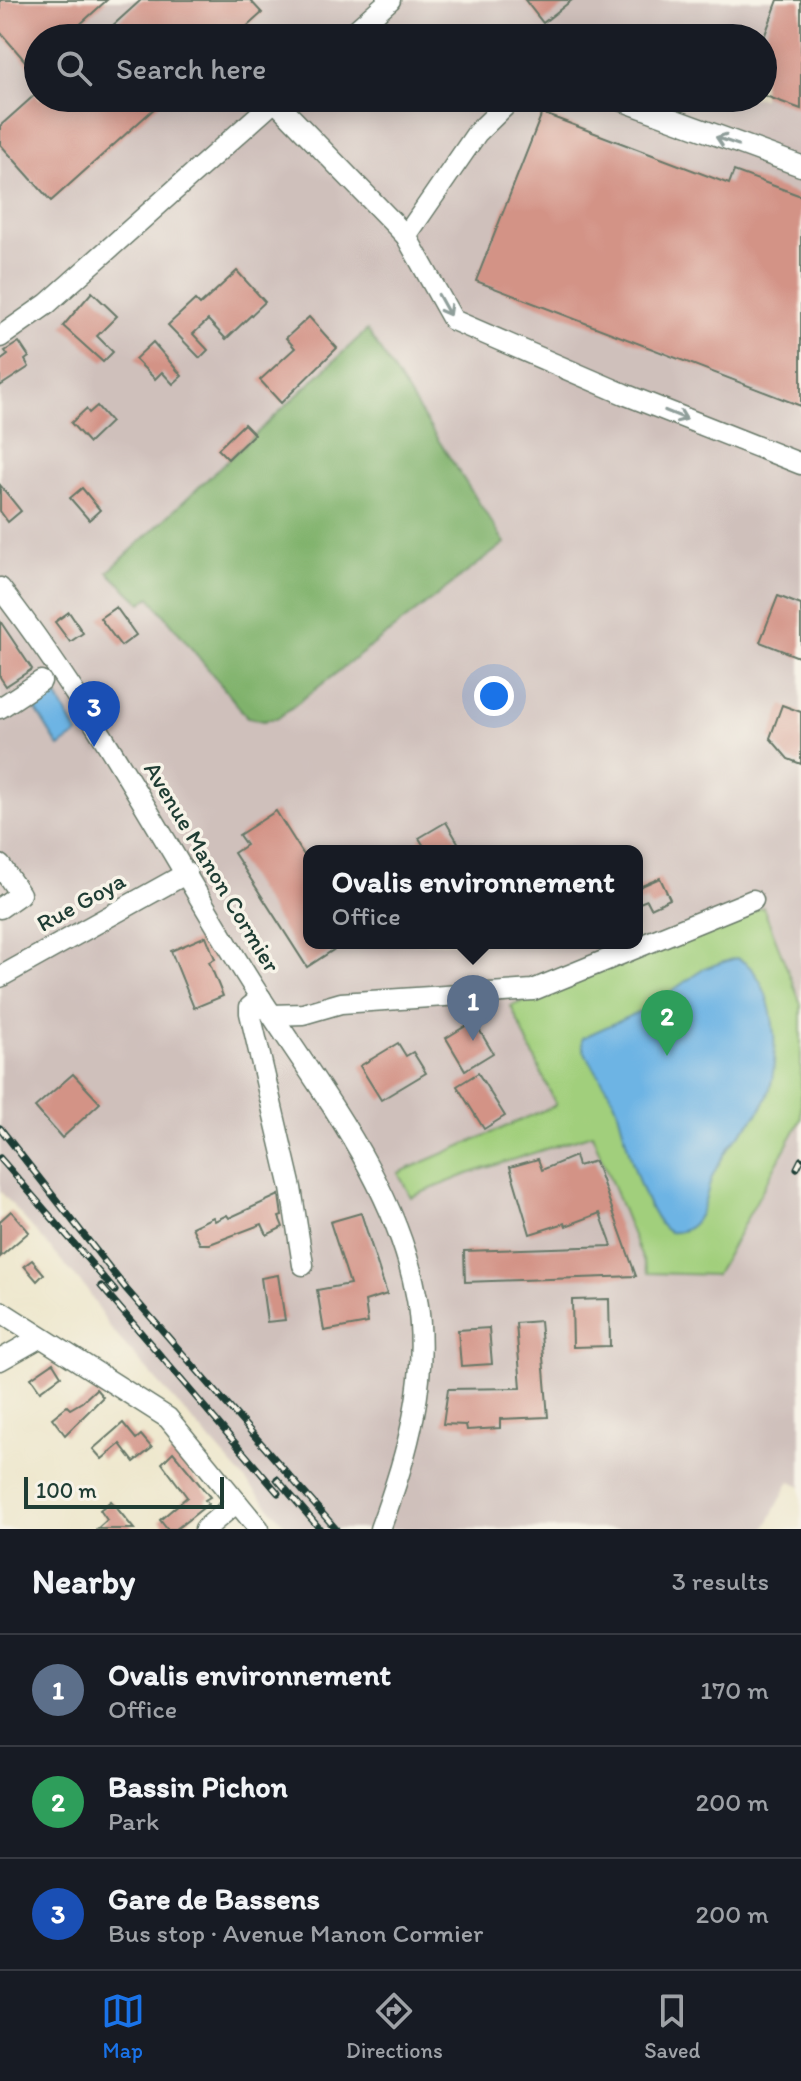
<!DOCTYPE html>
<meta charset="utf-8">
<style>
:root{--surface:#171b24;--page:#20242c;--text:#f1f3f6;--muted:#9ea1a6;--line:#363941;--accent:#1a73e8}
body{margin:0;font-family:Itim,sans-serif;background:var(--page);color:var(--text)}
.scale{position:absolute;left:24px;bottom:20px;width:200px;box-sizing:border-box;padding-left:8px;border:4px solid #1f3d34;border-top:0;font-size:22px;line-height:28px;white-space:nowrap;color:#1f3d34;-webkit-text-stroke:6px #f7f3e8;paint-order:stroke}
.you{position:absolute;left:494px;top:696px;width:28px;height:28px;margin:-20px;border:6px solid #fff;border-radius:50%;background:#1a73e8;box-shadow:0 0 0 12px #1a73e833}
.badge{display:grid;place-items:center;width:52px;height:52px;border-radius:50%;background:var(--accent);color:#fff;font-size:26px;font-weight:700}
.pin{position:absolute;translate:-50% -66px;filter:drop-shadow(0 2px 4px #0008)}
.pin::after{content:'';position:absolute;top:42px;width:28px;height:24px;background:inherit;clip-path:polygon(0 0,100% 0,50% 100%)}
.popup{position:absolute;left:303px;top:845px;width:340px;height:104px;box-sizing:border-box;display:grid;place-content:center;border-radius:16px;background:var(--surface);filter:drop-shadow(0 2px 6px #0005);font-size:26px;white-space:nowrap;color:var(--muted)}
.popup b{font-size:30px;color:var(--text)}
.popup::after{content:'';position:absolute;left:50%;top:100%;margin-left:-16px;border:16px solid transparent;border-top-color:var(--surface)}
.list{margin:0;padding:0;list-style:none}
h2{display:flex;justify-content:space-between;align-items:center;height:104px;margin:0;padding:0 32px;font-size:34px}
h2 small{font-size:26px;font-weight:400;color:var(--muted)}
.list li{display:grid;grid-template-columns:52px 1fr auto;gap:24px;align-items:center;box-sizing:border-box;height:112px;padding:0 32px;border-top:2px solid var(--line)}
.list b{display:block;font-size:30px;white-space:nowrap}
.list p{margin:0;font-size:26px;white-space:nowrap;color:var(--muted)}
.list em{font-size:26px;font-style:normal;color:var(--muted)}
.icon{flex:none;width:44px;height:44px;fill:none;stroke:currentColor;stroke-width:2;stroke-linecap:round;stroke-linejoin:round}
.map{position:relative;flex:none;width:801px;height:1529px;overflow:hidden}
.search{position:absolute;background:var(--surface);box-shadow:0 4px 20px #0003;left:24px;right:24px;top:24px;height:88px;display:flex;align-items:center;gap:20px;box-sizing:border-box;padding:0 28px;border-radius:44px;color:var(--muted);font-size:30px}
.sheet{height:440px;background:var(--surface)}
nav{display:flex;justify-content:space-around;align-items:center;box-sizing:border-box;height:112px;border-top:2px solid var(--line);background:var(--surface);font-size:22px;color:var(--muted)}
nav a{display:grid;justify-items:center;gap:4px}
nav .on{color:var(--accent)}
.map>svg:first-child{display:block}
.industrial{fill:#cfc0bb;fill-rule:evenodd}
.green{fill:#a1cf7c;stroke:#608658;stroke-width:2}
.forest{fill:#80b26c;stroke:#507850;stroke-width:2}
.water{fill:#6db4e4;stroke:#46788c;stroke-width:2}
.building{fill:#d39386}
.lines{fill:none;stroke-linecap:round;stroke-linejoin:round}
.minor-casing{stroke:#677868;stroke-width:23}
.minor{stroke:#fff;stroke-width:20}
.rail-casing{stroke:#1f3d34;stroke-width:7}
.rail{stroke:#f7f3e8;stroke-width:4;stroke-dasharray:12;stroke-linecap:butt}
.oneway{stroke:#8f9e9a}
.labels{text-anchor:middle;stroke-width:7;stroke-linejoin:round;paint-order:stroke}
.street-label{font-size:24px;fill:#1f3d34;stroke:#f7f3e8}
</style>
<div class="map">
<svg width="801" height="1529" viewBox="0 0 801 1529">
<rect width="100%" height="100%" fill="#f7f3e8"/>
<filter id="ink" filterUnits="userSpaceOnUse"><feTurbulence type="fractalNoise" baseFrequency=".0125" numOctaves="2"/><feDisplacementMap in="SourceGraphic" scale="16" xChannelSelector="R" yChannelSelector="G"/><feConvolveMatrix kernelMatrix="1 2 1 2 8 2 1 2 1" color-interpolation-filters="sRGB"/></filter>
<filter id="wash" filterUnits="userSpaceOnUse"><feTurbulence type="fractalNoise" baseFrequency=".006" numOctaves="4" result="noise"/><feDisplacementMap in="SourceGraphic" scale="32" xChannelSelector="R" yChannelSelector="G"/><feGaussianBlur stdDeviation="1.8" result="paint"/><feColorMatrix in="noise" values="0 0 0 0 0 0 0 0 0 0 0 0 0 0 0 0 0 1.4 0 .05"/><feComposite in="paint" operator="in"/></filter>
<g filter="url(#wash)">
<rect width="100%" height="100%" fill="#ede6ca"/>
<path class="industrial" d="M0 0H801V1486L790 1481 765 1529H289L109 1327 88 1291 0 1191ZM38 38H763V98H38ZM309 851H637V943H309Z"/>
<polygon class="green" points="763,907 801,1004 801,1119 716,1275 648,1273 592,1134 468,1174 411,1197 398,1173 556,1105 511,1006"/>
<polygon class="forest" points="367,330 505,543 278,718 263,721 247,717 150,597 141,603 108,572"/>
<g class="water">
<polygon points="54,691 78,734 59,747 33,705"/>
<path d="M736 958C778 973 783 1070 764 1104 755 1121 736 1135 726 1152 721 1160 714 1171 711 1180 704 1201 701 1235 669 1232 644 1219 625 1136 617 1108 610 1085 580 1056 582 1038L647 1008 705 968Z"/>
</g>
<g id="blocks">
<g class="building">
<polygon points="0,0 107,0 65,38 38,38 38,61 31,68 0,32"/>
<polygon points="141,0 250,0 262,13 234,38 99,38"/>
<polygon points="525,0 572,0 543,23"/>
<polygon points="778,0 801,0 801,109 763,95 763,40"/>
<polygon points="38,92 38,98 166,98 51,201 0,144 0,126"/>
<polygon points="542,113 729,184 734,171 801,196 801,406 476,281"/>
<polygon points="237,271 265,302 226,339 208,320 193,334 208,350 200,358 168,325 195,300 200,305"/>
<polygon points="92,292 117,316 97,336 113,352 103,362 63,326"/>
<polygon points="309,317 337,348 281,403 260,380 295,348 286,338"/>
<polygon points="19,342 29,357 25,360 29,367 0,386 0,361 8,355 5,351"/>
<polygon points="153,342 182,376 173,384 162,372 155,379 135,359"/>
<polygon points="97,406 111,422 89,443 71,423 86,409 89,413"/>
<polygon points="244,424 254,434 228,459 218,449"/>
<polygon points="0,485 21,511 8,522 0,511"/>
<polygon points="82,488 100,510 89,520 70,498"/>
<polygon points="778,596 801,605 801,658 760,642"/>
<polygon points="116,607 136,635 121,646 100,618"/>
<polygon points="69,612 83,633 70,642 55,622"/>
<polygon points="0,621 32,669 6,686 0,677"/>
<polygon points="782,705 801,712 801,764 788,759 770,738"/>
<polygon points="276,811 309,863 309,943 344,943 307,967 234,853 246,845 239,835"/>
<polygon points="446,822 463,851 427,851 419,838"/>
<polygon points="660,878 670,899 651,908 647,900 637,904 637,888"/>
<polygon points="206,936 215,959 209,962 223,996 194,1008 171,951"/>
<polygon points="474,1021 493,1053 465,1070 446,1038"/>
<polygon points="398,1043 406,1056 413,1052 426,1073 381,1100 360,1066"/>
<polygon points="478,1073 505,1116 484,1129 457,1086"/>
<polygon points="73,1074 100,1103 62,1138 35,1107"/>
<polygon points="575,1156 578,1166 595,1161 636,1276 465,1282 464,1251 612,1246 600,1213 566,1226 565,1223 530,1234 510,1167 538,1159 542,1170"/>
<polygon points="279,1195 282,1216 279,1217 283,1227 267,1235 262,1224 210,1244 200,1244 192,1227 213,1217 215,1221 227,1215 229,1218"/>
<polygon points="11,1211 29,1232 0,1257 0,1221"/>
<polygon points="361,1213 387,1294 365,1301 368,1323 324,1331 317,1290 350,1284 330,1222"/>
<polygon points="32,1260 44,1274 37,1281 24,1266"/>
<polygon points="278,1275 285,1320 267,1322 261,1278"/>
<polygon points="609,1299 610,1346 573,1347 572,1300"/>
<polygon points="540,1321 548,1417 500,1419 500,1428 467,1430 466,1425 443,1424 448,1389 521,1388 516,1323"/>
<polygon points="489,1328 492,1364 461,1366 458,1330"/>
<polygon points="53,1363 61,1376 40,1391 31,1378"/>
<polygon points="96,1389 103,1397 65,1435 52,1418 67,1406 70,1409 82,1402"/>
<polygon points="123,1423 136,1439 141,1435 152,1448 134,1462 120,1444 102,1459 93,1449"/>
<polygon points="173,1452 210,1497 205,1500 208,1504 188,1520 176,1529 167,1529 160,1520 187,1497 162,1463"/>
<polygon points="111,1501 134,1529 97,1529 107,1520 100,1510"/>
</g>
</g>
</g>
<g filter="url(#ink)">
<use href="#blocks" fill-opacity="0" stroke="#677868" stroke-width="2"/>
<g class="lines">
<defs>
<g id="minor">
<polyline points="347,38 390,0"/>
<polyline points="615,98 801,166"/>
<polyline points="275,101 406,236 453,320 624,394 801,464"/>
<polyline points="406,236 477,133 513,98"/>
<polyline points="0,337 47,304 278,98"/>
<path d="M0 588C94 709 166 845 246 975 309 1077 396 1178 417 1299 430 1377 407 1457 380 1529"/>
<polyline points="0,708 41,681"/>
<polyline points="0,865 20,894 0,908"/>
<polyline points="0,977 187,873"/>
<polyline points="261,998 250,1007 250,1013 291,1188 303,1265"/>
<polyline points="272,1015 303,1014 341,1003 533,990 753,900"/>
<polyline points="0,1311 168,1418 259,1529"/>
<polyline points="0,1360 39,1338"/>
<polyline points="205,1529 237,1502"/>
</g>
</defs>
<use href="#minor" class="minor-casing"/>
<use href="#minor" class="minor"/>
<defs>
<g id="rail">
<polyline points="0,1128 127,1290 336,1529"/>
<polyline points="0,1158 115,1291"/>
<polyline points="797,1168 801,1160"/>
<polyline points="101,1286 278,1493"/>
<polyline points="277,1479 320,1529"/>
</g>
</defs>
<use href="#rail" class="rail-casing"/>
<use href="#rail" class="rail"/>
</g>
<defs><path id="oneway-shaft" d="M-6 0H5M1.5-3L5.5 0L1.5 3" fill="none" stroke-width="1.6" stroke-linecap="round" stroke-linejoin="round" transform="scale(2)"/></defs>
<g class="oneway">
<use href="#oneway-shaft" transform="translate(727 141) rotate(-161)"/>
<use href="#oneway-shaft" transform="translate(444 305) rotate(61)"/>
<use href="#oneway-shaft" transform="translate(676 415) rotate(22)"/>
</g>
</g>
<g class="labels">
<g class="street-label">
<text transform="translate(212 867) rotate(59)" y="8">Avenue Manon Cormier</text>
<text transform="translate(81 902) rotate(-29)" y="8">Rue Goya</text>
</g>
</g>
</svg>
<div class="scale">100 m</div>
<div class="you"></div>
<div class="pin badge" style="left:473px;top:1041px;background:#5c6f8a">1</div>
<div class="popup"><b>Ovalis environnement</b>Office</div>
<div class="pin badge" style="left:667px;top:1056px;background:#2e9e5b">2</div>
<div class="pin badge" style="left:94px;top:747px;background:#1a4fb4">3</div>
<div class="search"><svg class="icon" aria-label="search" viewBox="0 0 24 24"><circle cx="10" cy="10" r="6"/><path d="M15 15l6 6"/></svg>Search here</div>
</div>
<section class="sheet">
<h2>Nearby<small>3 results</small></h2>
<ul class="list">
<li><span class="badge" style="background:#5c6f8a">1</span><div><b>Ovalis environnement</b><p>Office</p></div><em>170 m</em></li>
<li><span class="badge" style="background:#2e9e5b">2</span><div><b>Bassin Pichon</b><p>Park</p></div><em>200 m</em></li>
<li><span class="badge" style="background:#1a4fb4">3</span><div><b>Gare de Bassens</b><p>Bus stop · Avenue Manon Cormier</p></div><em>200 m</em></li>
</ul>
</section>
<nav>
<a class="on"><svg class="icon" aria-label="map" viewBox="0 0 24 24"><path d="M3 6l6-2 6 2 6-2v14l-6 2-6-2-6 2zM9 4v14M15 6v14"/></svg>Map</a>
<a><svg class="icon" aria-label="directions" viewBox="0 0 24 24"><path d="M12 3l9 9-9 9-9-9zM9 14v-3h6M13 9l2 2-2 2"/></svg>Directions</a>
<a><svg class="icon" aria-label="saved" viewBox="0 0 24 24"><path d="M7 4h10v16l-5-4-5 4z"/></svg>Saved</a>
</nav>
